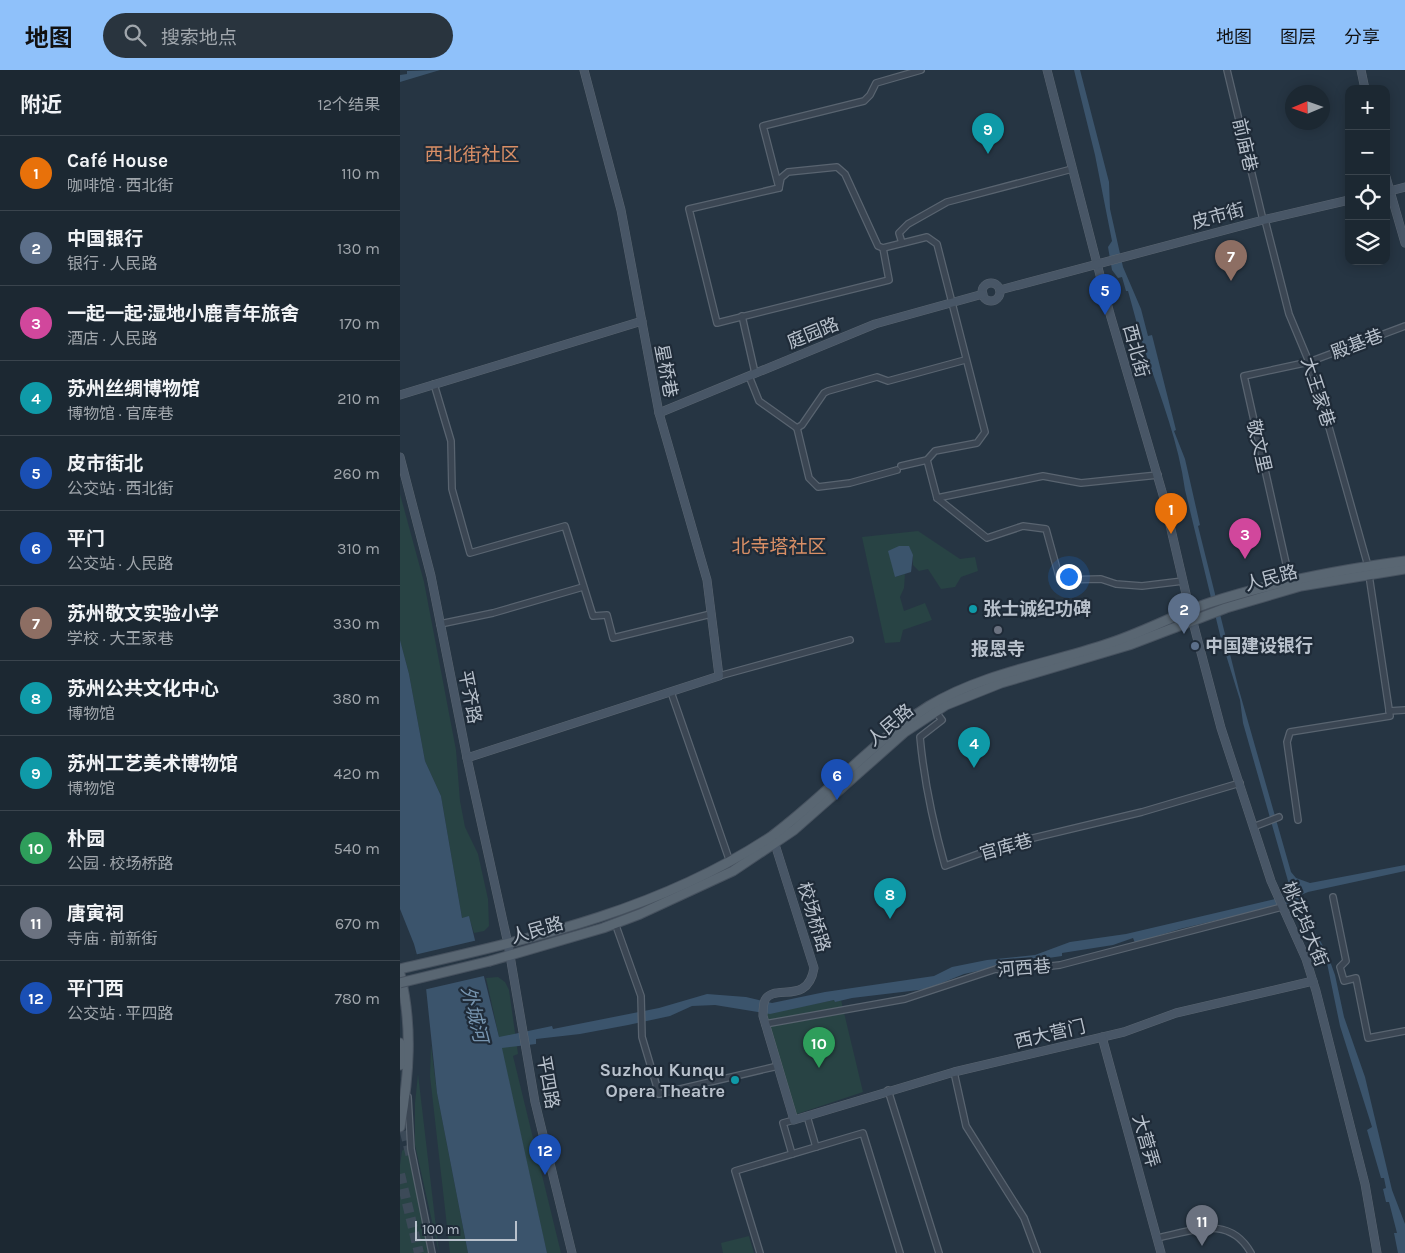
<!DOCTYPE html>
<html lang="zh">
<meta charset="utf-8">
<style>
:root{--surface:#1c2832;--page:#29343e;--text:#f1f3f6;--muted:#a0a6ac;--line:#3a444d;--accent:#8fc1fa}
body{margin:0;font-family:Karla,"Noto Sans SC",sans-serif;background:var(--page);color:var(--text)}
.controls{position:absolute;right:15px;top:15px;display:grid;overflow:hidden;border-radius:10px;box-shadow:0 2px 12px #0003}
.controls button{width:45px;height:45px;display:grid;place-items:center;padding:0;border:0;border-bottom:1px solid var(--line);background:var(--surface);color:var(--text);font:25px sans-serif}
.compass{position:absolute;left:885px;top:15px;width:45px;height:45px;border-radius:50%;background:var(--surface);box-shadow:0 2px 12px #0003;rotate:268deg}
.scale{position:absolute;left:15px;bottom:12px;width:102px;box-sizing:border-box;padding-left:5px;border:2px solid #b8c1cc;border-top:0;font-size:14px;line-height:18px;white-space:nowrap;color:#b8c1cc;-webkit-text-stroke:4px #1f2b38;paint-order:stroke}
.you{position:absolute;left:668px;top:506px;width:18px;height:18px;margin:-12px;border:4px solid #fff;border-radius:50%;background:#1a73e8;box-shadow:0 0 0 8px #1a73e833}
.badge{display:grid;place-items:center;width:32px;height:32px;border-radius:50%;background:var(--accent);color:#fff;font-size:16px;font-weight:700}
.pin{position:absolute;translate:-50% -41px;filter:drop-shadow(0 1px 2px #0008)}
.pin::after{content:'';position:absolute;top:26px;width:18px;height:15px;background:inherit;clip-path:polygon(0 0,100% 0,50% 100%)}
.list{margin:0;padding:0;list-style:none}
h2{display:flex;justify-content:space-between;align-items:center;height:65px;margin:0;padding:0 20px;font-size:21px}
h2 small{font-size:16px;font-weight:400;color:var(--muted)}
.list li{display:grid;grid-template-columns:32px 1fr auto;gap:15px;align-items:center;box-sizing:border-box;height:75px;padding:0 20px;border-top:1px solid var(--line)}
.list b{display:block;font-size:19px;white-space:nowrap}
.list p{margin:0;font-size:16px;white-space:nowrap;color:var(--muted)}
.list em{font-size:16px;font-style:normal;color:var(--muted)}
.icon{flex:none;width:28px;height:28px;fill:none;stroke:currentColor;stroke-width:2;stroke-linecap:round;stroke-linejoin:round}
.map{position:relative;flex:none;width:1005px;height:1183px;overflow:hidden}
header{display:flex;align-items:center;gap:30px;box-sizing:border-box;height:70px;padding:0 25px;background:var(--accent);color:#111}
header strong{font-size:24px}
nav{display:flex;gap:28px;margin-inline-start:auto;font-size:18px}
.search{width:350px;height:45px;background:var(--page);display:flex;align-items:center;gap:12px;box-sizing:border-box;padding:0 18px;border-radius:28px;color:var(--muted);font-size:19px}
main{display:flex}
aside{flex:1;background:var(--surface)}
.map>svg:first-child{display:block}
.green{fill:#284344}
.water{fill:#3b546c}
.pier{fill:#263543}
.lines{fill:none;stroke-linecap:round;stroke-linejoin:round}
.highway-tunnel{stroke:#3c4a58;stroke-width:10;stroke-dasharray:10 5;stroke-linecap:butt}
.street-casing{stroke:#596470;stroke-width:8}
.secondary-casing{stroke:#596470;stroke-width:9}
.primary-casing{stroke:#47525f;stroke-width:11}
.street{stroke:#3b4653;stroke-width:5.5}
.secondary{stroke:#485666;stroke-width:8}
.primary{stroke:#596672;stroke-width:9}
.primary-bridge-casing{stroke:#47525f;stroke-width:11;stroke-linecap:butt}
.primary-bridge{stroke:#596672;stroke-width:9}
.culture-dot{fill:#0f9aa8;stroke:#1f2b38;stroke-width:2}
.worship-dot{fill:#6b7280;stroke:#1f2b38;stroke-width:2}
.service-dot{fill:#5c6f8a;stroke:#1f2b38;stroke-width:2}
.labels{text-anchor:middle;stroke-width:4.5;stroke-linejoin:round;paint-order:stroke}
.street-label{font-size:18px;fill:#b8c1cc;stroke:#1f2b38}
.poi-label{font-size:18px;font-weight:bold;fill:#b8c1cc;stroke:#1f2b38;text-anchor:start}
.neighbourhood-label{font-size:19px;fill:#d98f66;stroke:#1f2b38}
.water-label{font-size:19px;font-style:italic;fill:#7795b0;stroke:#1f2b38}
</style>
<header>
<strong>地图</strong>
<div class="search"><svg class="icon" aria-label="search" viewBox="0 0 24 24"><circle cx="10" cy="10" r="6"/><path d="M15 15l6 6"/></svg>搜索地点</div>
<nav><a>地图</a><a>图层</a><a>分享</a></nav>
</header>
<main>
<aside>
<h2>附近<small>12个结果</small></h2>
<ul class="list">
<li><span class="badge" style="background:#e8710a">1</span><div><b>Café House</b><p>咖啡馆 · 西北街</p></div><em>110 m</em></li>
<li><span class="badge" style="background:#5c6f8a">2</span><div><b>中国银行</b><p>银行 · 人民路</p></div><em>130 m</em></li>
<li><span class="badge" style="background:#d1479c">3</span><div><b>一起一起·湿地小鹿青年旅舍</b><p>酒店 · 人民路</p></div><em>170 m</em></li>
<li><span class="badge" style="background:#0f9aa8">4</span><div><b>苏州丝绸博物馆</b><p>博物馆 · 官库巷</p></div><em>210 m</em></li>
<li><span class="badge" style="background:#1a4fb4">5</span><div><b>皮市街北</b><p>公交站 · 西北街</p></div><em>260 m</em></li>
<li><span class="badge" style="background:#1a4fb4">6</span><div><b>平门</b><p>公交站 · 人民路</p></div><em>310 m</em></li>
<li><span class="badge" style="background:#8d6e63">7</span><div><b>苏州敬文实验小学</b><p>学校 · 大王家巷</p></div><em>330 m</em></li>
<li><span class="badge" style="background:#0f9aa8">8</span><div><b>苏州公共文化中心</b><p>博物馆</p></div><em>380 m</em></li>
<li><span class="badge" style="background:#0f9aa8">9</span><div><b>苏州工艺美术博物馆</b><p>博物馆</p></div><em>420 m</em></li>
<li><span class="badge" style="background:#2e9e5b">10</span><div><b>朴园</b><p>公园 · 校场桥路</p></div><em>540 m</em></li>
<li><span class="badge" style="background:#6b7280">11</span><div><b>唐寅祠</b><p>寺庙 · 前新街</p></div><em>670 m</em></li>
<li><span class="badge" style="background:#1a4fb4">12</span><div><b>平门西</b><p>公交站 · 平四路</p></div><em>780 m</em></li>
</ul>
</aside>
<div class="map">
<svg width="1005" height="1183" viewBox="0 0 1005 1183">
<rect width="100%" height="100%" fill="#263543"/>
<g class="green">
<polygon points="0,424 24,512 56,680 60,731 65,757 78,784 88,829 89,856 84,861 74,863 69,847 62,848 41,726 25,691 9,604 0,570"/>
<polygon points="518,461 560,489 575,487 578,501 561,507 555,517 541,519 528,499 519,501 513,495 513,485 495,507 505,504 504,518 500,527 504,541 525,533 532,550 503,560 500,572 485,573 462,467"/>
<polygon points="98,907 105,912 109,920 118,984 113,986 161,1183 147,1183 143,1166 86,908"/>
<polygon points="434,930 435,932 441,930 463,1022 394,1045 364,944"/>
<polygon points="31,975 37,1023 68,1183 50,1183 30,1006"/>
<polygon points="18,1004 39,1183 15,1075 15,1033"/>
<polygon points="7,1076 9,1078 30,1183 0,1183 0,1095 2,1081"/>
<polygon points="349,1166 354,1183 323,1183 321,1173"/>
</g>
<g class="water">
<polygon points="40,0 0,12 0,5 7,4 7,1"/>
<path d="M674 0H680L709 112 710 139 723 197 741 239 748 266 752 265 776 360 774 361 785 389 800 455 798 456 839 620 891 802 896 808 910 813 1005 795V801L908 822 901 825V830L898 832 927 883 935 905 944 947 965 1007 992 1120 1005 1154V1183H998L994 1163H997L989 1132H986L983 1119 986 1118 984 1108H981L967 1060 972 1057 940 956 927 893 894 832 780 859 735 873 733 868 713 875 662 883V886L615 893 564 904 527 919 452 928 435 932 434 930 370 944 315 935 292 936 270 946 228 955 180 964 136 969V974L102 978 147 1183H68L37 1023 26 918 14 874 0 839V570L9 604 25 691 41 726 62 848 69 846 99 967 152 956 153 959 259 938 307 924 346 927 372 933 425 922 534 906 552 897 587 890 635 885 670 872 726 864 892 825 843 653 840 630 821 569 785 420C779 374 761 328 746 284 739 263 734 242 728 221H726L722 207 718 208 712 200 708 177 712 171 695 85Z"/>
<polygon points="499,476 509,476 513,485 511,502 495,507 488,481"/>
</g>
<polygon class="pier" points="78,870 88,905 23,920 14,885"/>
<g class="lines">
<g class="highway-tunnel">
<polyline points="1,1046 11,1087"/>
<polyline points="0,1104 19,1183"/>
</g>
<defs>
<g id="street">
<polyline points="827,0 863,150"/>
<polyline points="378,114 363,56 464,31 470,25 476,13 521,0"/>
<polyline points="379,118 381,108 388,102 437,97 445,104 478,176 483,178 527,167 537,174 585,362 577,373 535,381 527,390 501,396"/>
<polyline points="379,118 289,139 317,253 489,210 483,178"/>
<polyline points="865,150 889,244 909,292 925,343 968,496"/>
<polyline points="502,173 499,163 508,154 547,132 672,99"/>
<polyline points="342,246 355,303"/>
<polyline points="349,306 359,331 397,358 402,355 424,323 428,321 477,307 488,311 565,290"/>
<polyline points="34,314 51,371 52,419 70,483 165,456 193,546 207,545 213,568 311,544"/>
<polyline points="397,358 409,408 418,417 450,413 497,400"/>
<polyline points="527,390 537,428 587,468 623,456 646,459 660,510 701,509 716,514 742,516 783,511"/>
<polyline points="537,428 643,406 681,413 758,405"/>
<polyline points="890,511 844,306 909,292 1005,256"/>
<polyline points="40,554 93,543 183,517"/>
<polyline points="319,606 450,570"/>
<polyline points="271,622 330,792"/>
<path d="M535 641 542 650 520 667C524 712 533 753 545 796L600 776 742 742 840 713"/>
<polyline points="989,641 1005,640"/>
<polyline points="898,750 887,672 890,662 990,646 969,505"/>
<polyline points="853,757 879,747"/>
<polyline points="933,827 946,891 940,897 944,911 956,908 968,968 1005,961"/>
<polyline points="215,853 241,926 242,967 259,1024 378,996"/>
<polyline points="365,954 505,929 596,899 608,901 660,895 882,837"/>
<polyline points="554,1002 566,1056 624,1148 637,1183"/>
<polyline points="488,1020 539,1183"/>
<polyline points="8,1027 11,1079 32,1183"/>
<polyline points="407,1046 416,1077"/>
<polyline points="392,1084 383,1053 394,1050"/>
<path d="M757 1168C793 1161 829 1144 851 1183"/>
<polyline points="360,1183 335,1101 463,1063 500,1183"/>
</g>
<g id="secondary">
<polyline points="647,0 710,244 763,425 790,541 821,658 871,811 906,889 916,921 965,1114 977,1183"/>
<polyline points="961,0 965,19"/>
<polyline points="986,107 1005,173"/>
<polyline points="986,122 1005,117"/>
<circle cx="591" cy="222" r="9"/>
<polyline points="600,220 863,150 949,130"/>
<polyline points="0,325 242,251"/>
<polyline points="259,343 475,254 583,224"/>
<polyline points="0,387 31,506 67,688 108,874 135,1032 172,1183"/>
<polyline points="67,688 319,606 307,510 259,343 221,140 184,0"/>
<path d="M373 768 414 898C408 936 374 913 365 930 363 934 363 941 363 946L394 1050 554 1002 724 962 776 943 913 911"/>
<polyline points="702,967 761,1183"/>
</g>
<g id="primary">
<polyline points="90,891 203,858 240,844 333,801 394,760 505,662 546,635 601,613 729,575 826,538 901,516 1005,499"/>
<path d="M0 899C130 869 259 841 372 766 426 726 472 672 529 636 582 604 646 594 704 575 740 564 774 545 809 533 873 512 938 500 1005 491"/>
<path d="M0 904C13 956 9 1006 0 1057"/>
<polyline points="0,973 0,995"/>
</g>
</defs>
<use href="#street" class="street-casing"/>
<use href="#secondary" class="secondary-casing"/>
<use href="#primary" class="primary-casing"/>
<use href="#street" class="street"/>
<use href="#secondary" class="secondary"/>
<use href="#primary" class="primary"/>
<defs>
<polyline id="primary-bridge" points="0,913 90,891"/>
</defs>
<use href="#primary-bridge" class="primary-bridge-casing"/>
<use href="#primary-bridge" class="primary-bridge"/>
</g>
<g class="culture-dot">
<circle cx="573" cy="539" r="5"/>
<circle cx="335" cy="1010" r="5"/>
</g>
<circle class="worship-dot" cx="598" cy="560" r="5"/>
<circle class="service-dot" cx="795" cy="576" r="5"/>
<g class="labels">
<g class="street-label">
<text transform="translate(845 75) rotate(77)" y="6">前庙巷</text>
<text transform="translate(818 146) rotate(-15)" y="6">皮市街</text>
<text transform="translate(413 263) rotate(-22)" y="6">庭园路</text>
<text transform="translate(957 274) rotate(-21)" y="6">殿基巷</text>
<text transform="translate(736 281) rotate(75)" y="6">西北街</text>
<text transform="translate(266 301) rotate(79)" y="6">星桥巷</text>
<text transform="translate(918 322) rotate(72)" y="6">大王家巷</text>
<text transform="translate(859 376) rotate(77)" y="6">敬文里</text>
<text transform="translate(871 508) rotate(-15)" y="6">人民路</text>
<text transform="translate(70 627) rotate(79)" y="6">平齐路</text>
<text transform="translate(490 655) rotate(-40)" y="6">人民路</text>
<text transform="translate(606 777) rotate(-16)" y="6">官库巷</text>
<text transform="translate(414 847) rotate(73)" y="6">校场桥路</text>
<text transform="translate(905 854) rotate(67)" y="6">桃花坞大街</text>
<text transform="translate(137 860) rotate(-16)" y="6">人民路</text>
<text transform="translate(624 898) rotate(-5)" y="6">河西巷</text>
<text transform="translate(650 964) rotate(-13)" y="6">西大营门</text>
<text transform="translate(148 1012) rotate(80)" y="6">平四路</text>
<text transform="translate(746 1071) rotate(74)" y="6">大营弄</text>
</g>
<g class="poi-label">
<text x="583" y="545">张士诚纪功碑</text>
<text x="805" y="582">中国建设银行</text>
<text x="598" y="585" text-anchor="middle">报恩寺</text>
<text x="325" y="1006" text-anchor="end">Suzhou Kunqu<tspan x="325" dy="21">Opera Theatre</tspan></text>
</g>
<g class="neighbourhood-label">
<text x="72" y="91">西北街社区</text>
<text x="379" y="483">北寺塔社区</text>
</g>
<g class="water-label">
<text transform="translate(75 944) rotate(76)" y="7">外城河</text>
</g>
</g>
</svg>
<div class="controls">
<button>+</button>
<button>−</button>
<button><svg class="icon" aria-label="locate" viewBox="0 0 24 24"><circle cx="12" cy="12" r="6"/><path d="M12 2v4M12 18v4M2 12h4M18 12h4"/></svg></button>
<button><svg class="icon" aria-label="layers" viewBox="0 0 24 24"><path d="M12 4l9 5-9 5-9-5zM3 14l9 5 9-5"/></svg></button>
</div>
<svg class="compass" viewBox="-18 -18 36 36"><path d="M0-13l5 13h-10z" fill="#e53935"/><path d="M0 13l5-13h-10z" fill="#a0a6ac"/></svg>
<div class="scale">100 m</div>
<div class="you"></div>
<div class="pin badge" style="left:771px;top:464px;background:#e8710a">1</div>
<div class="pin badge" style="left:784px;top:564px;background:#5c6f8a">2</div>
<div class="pin badge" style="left:845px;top:489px;background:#d1479c">3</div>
<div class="pin badge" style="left:574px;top:698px;background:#0f9aa8">4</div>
<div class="pin badge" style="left:705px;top:245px;background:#1a4fb4">5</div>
<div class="pin badge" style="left:437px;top:730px;background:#1a4fb4">6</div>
<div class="pin badge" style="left:831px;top:211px;background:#8d6e63">7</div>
<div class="pin badge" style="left:490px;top:849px;background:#0f9aa8">8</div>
<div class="pin badge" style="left:588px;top:84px;background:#0f9aa8">9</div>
<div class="pin badge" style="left:419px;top:998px;background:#2e9e5b">10</div>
<div class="pin badge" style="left:802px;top:1176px;background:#6b7280">11</div>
<div class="pin badge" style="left:145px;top:1105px;background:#1a4fb4">12</div>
</div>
</main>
